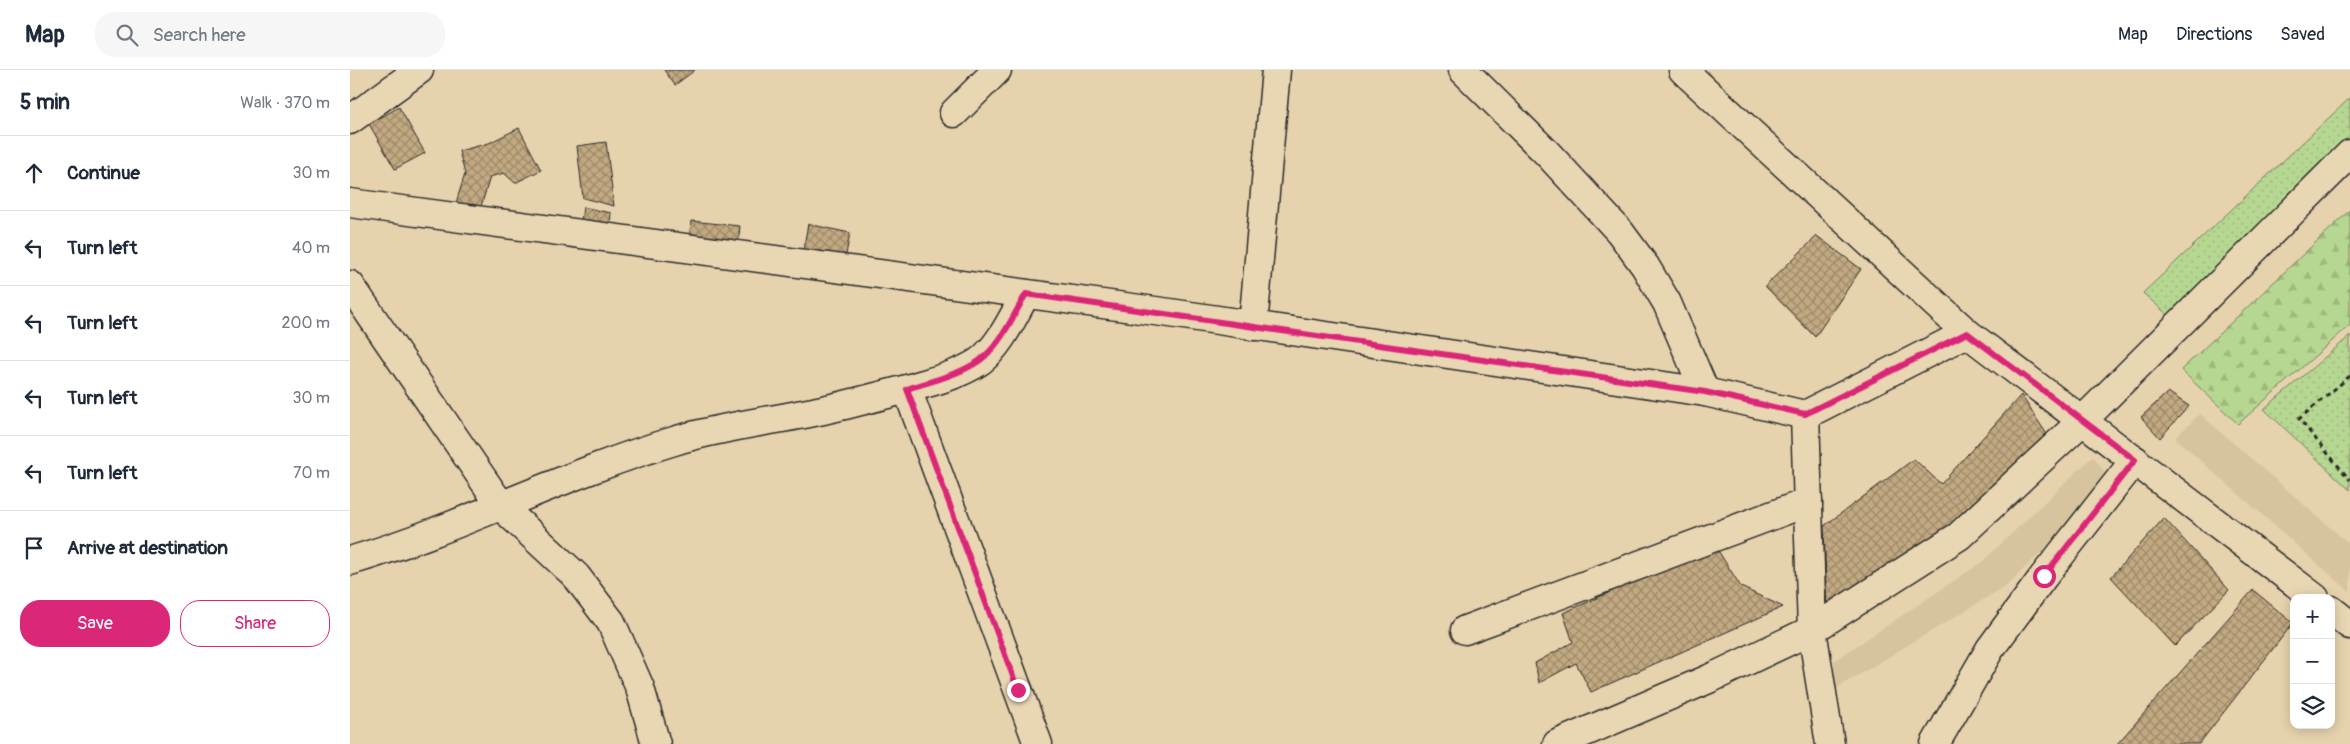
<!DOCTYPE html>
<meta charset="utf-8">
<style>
:root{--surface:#fff;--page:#f6f6f7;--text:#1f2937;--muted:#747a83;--line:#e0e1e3;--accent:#db2777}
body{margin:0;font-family:Pangolin,sans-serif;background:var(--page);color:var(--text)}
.controls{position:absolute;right:15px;bottom:15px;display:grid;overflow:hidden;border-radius:10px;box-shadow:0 2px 12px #0003}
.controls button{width:45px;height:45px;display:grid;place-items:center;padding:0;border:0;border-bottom:1px solid var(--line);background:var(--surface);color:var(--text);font:25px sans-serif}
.stop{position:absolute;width:15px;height:15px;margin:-11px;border:4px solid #db2777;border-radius:50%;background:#fff}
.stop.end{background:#db2777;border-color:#fff;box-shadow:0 1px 5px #0008}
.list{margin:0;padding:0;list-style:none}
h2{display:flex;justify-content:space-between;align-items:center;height:65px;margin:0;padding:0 20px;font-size:21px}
h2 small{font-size:16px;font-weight:400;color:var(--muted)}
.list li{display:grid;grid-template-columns:32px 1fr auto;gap:15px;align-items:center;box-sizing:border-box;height:75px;padding:0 20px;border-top:1px solid var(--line)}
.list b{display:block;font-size:19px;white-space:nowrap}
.list em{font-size:16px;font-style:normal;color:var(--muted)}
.actions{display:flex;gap:10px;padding:15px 20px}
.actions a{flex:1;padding:11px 0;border:1px solid var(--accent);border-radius:20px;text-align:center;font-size:18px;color:var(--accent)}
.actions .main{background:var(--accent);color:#fff}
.icon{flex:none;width:28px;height:28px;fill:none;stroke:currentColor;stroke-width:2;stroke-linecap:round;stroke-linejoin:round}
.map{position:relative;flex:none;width:2000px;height:674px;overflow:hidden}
header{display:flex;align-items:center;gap:30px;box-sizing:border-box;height:70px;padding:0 25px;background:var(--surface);border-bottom:1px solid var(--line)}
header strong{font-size:24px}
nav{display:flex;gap:28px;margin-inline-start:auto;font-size:18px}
.search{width:350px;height:45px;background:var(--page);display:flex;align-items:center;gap:12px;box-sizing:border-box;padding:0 18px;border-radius:20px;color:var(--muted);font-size:19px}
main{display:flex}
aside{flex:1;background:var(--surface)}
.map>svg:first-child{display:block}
.built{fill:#d7c39e}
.grass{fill:url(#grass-dots);stroke:#70815e}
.forest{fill:url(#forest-firs);stroke:#70815e}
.building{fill:url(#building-cross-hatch);stroke:#2b2b2b}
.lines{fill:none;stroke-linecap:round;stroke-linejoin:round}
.minor-casing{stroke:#2b2b2b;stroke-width:31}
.path{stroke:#2b2b2b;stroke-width:3;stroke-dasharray:5 4;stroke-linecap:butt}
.minor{stroke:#e9d7b4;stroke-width:28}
.route{stroke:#db2777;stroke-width:6}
</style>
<header>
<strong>Map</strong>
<div class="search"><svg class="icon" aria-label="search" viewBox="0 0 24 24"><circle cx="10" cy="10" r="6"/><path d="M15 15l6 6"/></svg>Search here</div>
<nav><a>Map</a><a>Directions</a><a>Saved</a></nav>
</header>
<main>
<aside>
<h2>5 min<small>Walk · 370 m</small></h2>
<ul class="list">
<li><svg class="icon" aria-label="ahead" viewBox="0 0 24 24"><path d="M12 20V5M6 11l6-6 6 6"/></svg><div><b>Continue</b></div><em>30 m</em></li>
<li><svg class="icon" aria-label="left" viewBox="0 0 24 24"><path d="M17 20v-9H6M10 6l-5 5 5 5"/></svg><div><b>Turn left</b></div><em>40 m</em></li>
<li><svg class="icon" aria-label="left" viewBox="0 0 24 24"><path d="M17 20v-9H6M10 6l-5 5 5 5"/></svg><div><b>Turn left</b></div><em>200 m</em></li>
<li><svg class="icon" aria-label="left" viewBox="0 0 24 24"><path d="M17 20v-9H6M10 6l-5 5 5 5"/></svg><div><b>Turn left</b></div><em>30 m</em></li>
<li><svg class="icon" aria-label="left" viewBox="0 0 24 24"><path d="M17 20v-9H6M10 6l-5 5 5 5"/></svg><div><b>Turn left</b></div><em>70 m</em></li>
<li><svg class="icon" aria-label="arrive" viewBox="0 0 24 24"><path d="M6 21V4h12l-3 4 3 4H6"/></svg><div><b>Arrive at destination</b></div></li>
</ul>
<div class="actions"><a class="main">Save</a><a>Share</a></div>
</aside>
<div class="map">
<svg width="2000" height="674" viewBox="0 0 2000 674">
<defs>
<pattern id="grass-dots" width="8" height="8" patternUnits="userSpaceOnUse" patternTransform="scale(1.25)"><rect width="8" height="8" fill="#b6d791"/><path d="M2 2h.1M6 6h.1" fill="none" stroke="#9db97d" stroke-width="1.8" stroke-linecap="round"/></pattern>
<pattern id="forest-firs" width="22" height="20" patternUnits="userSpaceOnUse" patternTransform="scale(1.25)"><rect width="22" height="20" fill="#b6d791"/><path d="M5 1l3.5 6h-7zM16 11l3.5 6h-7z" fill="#9db97d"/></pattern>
<pattern id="building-cross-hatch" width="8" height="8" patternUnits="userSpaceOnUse" patternTransform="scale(1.25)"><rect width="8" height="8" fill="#c2a981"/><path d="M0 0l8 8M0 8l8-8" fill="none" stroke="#9e8a6a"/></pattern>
</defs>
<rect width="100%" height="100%" fill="#e6d2ad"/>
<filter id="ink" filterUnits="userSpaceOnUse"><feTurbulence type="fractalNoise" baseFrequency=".02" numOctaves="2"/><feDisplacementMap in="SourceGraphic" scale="10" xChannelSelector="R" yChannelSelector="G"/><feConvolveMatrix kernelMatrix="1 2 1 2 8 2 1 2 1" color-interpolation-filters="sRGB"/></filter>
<g filter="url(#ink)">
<g class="built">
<polygon points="1850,344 2000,475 2000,522 1825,368"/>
<polygon points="1743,386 1763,413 1656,516 1482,621 1484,591 1632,492"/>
</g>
<g class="grass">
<polygon points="2000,28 2000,77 1820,247 1793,223"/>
<polygon points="2000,266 2000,420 1914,339"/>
</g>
<polygon class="forest" points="2000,140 2000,255 1888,354 1831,300"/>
<g class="building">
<polygon points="314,0 345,0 325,15"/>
<polygon points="49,37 75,83 45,99 19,54"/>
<polygon points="169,58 191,100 165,113 154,103 140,107 129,143 105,136 115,104 109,81 139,73"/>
<polygon points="256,72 264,136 233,128 227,76"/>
<polygon points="233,137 261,143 259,165 230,158"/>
<polygon points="341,151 390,156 388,176 339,172"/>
<polygon points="458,154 500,163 495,190 453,181"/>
<polygon points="1467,166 1511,199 1465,267 1415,216"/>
<polygon points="1818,322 1839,336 1810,368 1791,347"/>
<polygon points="1671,325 1698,366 1612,469 1477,547 1474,456 1564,389 1591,414"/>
<polygon points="1814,448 1879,520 1825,576 1761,507"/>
<polygon points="1367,479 1391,517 1433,537 1241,622 1226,593 1189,613 1185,593 1223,572 1213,543 1310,500"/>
<polygon points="1903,520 1943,553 1849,674 1767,674"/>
</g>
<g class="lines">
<defs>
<g id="minor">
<polyline points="1113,0 1198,84 1270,162 1295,196 1317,233 1355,322"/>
<polyline points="1333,0 1617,263 1965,528"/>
<polyline points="604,43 647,0"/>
<polyline points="0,50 69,0"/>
<polyline points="0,133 820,243 1355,322 1455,345 1617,263"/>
<polyline points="0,215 152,437 226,506 261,552 290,618 306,674"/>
<path d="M676 224C663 246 651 275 630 291 608 306 582 311 557 319L688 674"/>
<polyline points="903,256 926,0"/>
<polyline points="1455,345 1462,560 1480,674"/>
<path d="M0 491C111 458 214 404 324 371 373 356 423 351 473 340 501 334 529 326 557 319"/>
<polyline points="1981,540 2000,555"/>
<polyline points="1115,560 1458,432"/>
<polyline points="1207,674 1361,608 1462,560 1609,466 1732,351 2000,84"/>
<polyline points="1585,674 1640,579 1694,506 1785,390"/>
</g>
</defs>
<use href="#minor" class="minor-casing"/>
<polyline class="path" points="2000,306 1949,349 2000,410"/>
<use href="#minor" class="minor"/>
</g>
</g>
<g class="lines" filter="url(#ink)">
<path class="route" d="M668 620 557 319C582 311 608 305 629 291 651 275 663 246 676 224L1355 322 1455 344 1617 263 1785 390 1694 506"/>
</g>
</svg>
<div class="controls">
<button>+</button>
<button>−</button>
<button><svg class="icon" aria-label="layers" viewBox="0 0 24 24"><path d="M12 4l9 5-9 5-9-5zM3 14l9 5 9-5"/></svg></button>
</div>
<div class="stop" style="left:1694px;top:506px"></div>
<div class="stop end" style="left:668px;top:620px"></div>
</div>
</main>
